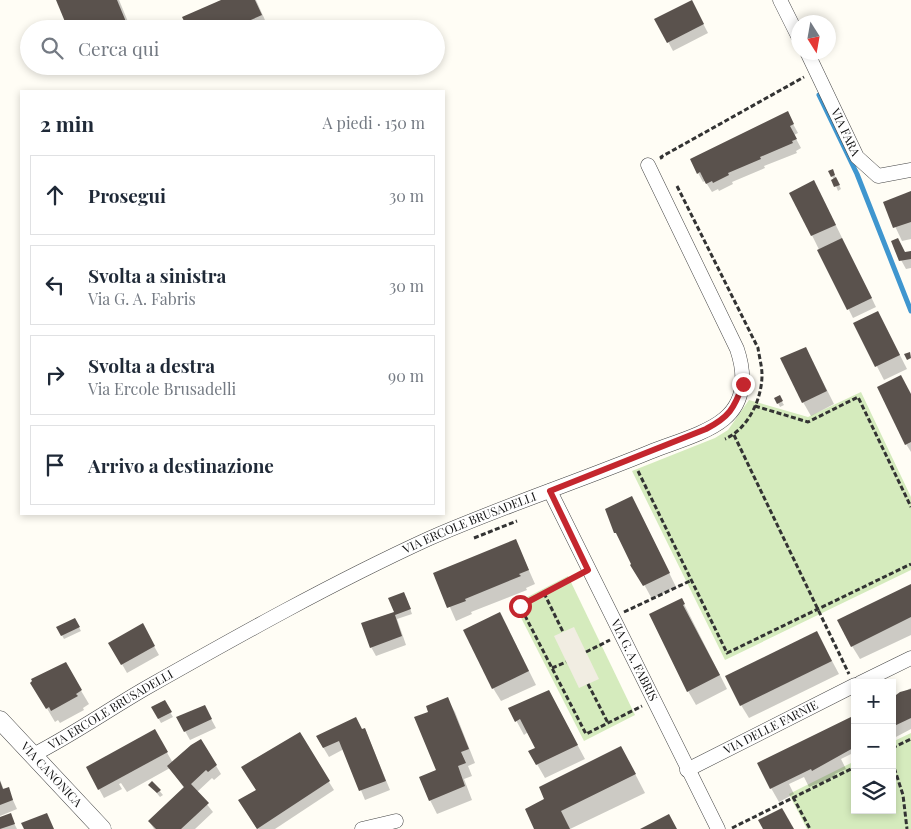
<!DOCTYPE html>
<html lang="it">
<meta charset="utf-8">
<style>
:root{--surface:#fff;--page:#f6f6f7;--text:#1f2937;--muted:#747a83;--line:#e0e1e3}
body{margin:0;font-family:"Playfair Display",serif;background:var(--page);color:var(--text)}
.controls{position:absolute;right:15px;bottom:15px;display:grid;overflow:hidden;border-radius:0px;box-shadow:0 2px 8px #0003}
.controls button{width:45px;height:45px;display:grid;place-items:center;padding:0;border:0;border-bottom:1px solid var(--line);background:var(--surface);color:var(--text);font:25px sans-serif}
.compass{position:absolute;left:791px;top:15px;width:45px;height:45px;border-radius:50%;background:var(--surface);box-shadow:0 2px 8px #0003;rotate:169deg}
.stop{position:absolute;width:15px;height:15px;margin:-11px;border:4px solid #c4262e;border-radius:50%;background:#fff}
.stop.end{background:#c4262e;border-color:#fff;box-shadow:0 1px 5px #0008}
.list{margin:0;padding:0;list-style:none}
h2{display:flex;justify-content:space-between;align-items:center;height:65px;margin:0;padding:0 20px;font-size:21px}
h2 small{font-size:16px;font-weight:400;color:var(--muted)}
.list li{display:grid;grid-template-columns:32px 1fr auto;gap:15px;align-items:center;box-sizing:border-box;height:80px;margin:0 10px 10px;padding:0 10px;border:1px solid var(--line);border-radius:0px}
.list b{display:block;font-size:19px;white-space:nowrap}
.list p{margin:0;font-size:16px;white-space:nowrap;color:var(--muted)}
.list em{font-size:16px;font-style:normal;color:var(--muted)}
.icon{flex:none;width:28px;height:28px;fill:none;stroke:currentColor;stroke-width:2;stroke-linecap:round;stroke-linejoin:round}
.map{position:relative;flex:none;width:911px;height:829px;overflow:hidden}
.search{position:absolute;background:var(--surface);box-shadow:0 2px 8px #0003;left:20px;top:20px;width:425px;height:55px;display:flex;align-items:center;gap:12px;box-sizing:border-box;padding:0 18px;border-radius:28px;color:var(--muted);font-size:19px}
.panel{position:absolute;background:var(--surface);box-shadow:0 2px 8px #0003;left:20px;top:90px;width:425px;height:425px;border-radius:0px}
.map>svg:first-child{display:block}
.green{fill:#d5ebbd}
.plaza{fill:#f1ede2}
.shadow{fill:#0003}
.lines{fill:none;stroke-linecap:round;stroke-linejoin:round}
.stream{stroke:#3f96cf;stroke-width:5}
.building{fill:#5a524d}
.minor-casing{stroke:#444;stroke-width:15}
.tertiary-casing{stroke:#444;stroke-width:19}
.path{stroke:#333;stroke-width:3;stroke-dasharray:5 2.5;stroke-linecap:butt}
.minor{stroke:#fff;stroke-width:14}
.tertiary{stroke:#fff;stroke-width:18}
.route{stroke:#c4262e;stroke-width:6}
.labels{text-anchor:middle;stroke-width:5;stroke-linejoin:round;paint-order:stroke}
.street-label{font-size:12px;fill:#111;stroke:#fff}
</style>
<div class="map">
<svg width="911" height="829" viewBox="0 0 911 829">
<rect width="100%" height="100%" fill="#fffdf5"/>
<g class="green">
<polygon points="861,392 911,497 911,570 725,660 632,471 715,438 728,430 749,400 808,417"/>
<polygon points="568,576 635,715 584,741 514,604"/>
<polygon points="911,733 911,829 807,829 789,794 855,761 855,810 892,810 892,742"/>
</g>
<polygon class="plaza" points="574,627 599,679 579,688 554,636"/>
<g class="shadow">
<polygon points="58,0 119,0 131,29 70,29"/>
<polygon points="224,0 256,0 269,29 189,29"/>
<polygon points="696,10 708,33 673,51 656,19"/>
<polygon points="87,66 108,66 91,73"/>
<polygon points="134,66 148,66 148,67 137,72"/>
<polygon points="787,113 798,133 794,135 801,148 796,151 797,153 764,166 765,168 732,182 733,184 719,191 718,189 712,192 705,181 703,182 698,173"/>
<polygon points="830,171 834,174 841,189 838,191"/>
<polygon points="791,193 821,195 876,307 853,318"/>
<polygon points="911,193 911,239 902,241 884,203"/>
<polygon points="911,252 911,268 906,269 901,260 905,253"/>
<polygon points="878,312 907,369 884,380 855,324"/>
<polygon points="813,362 834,404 811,416 803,402"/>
<polygon points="911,395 911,452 906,444"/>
<polygon points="779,397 784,405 780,407 776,399"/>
<polygon points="639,511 676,587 652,599 616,533"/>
<polygon points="516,541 535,584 526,588 527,590 471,612 472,614 456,621 435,573"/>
<polygon points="911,586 911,635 860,659 852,646"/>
<polygon points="406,597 412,614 397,619 406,645 376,656 371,647"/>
<polygon points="682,600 727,689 696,705 688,691"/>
<polygon points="75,620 81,631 64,639 58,628"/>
<polygon points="142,625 159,655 127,673 110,643"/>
<polygon points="507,627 536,685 501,701 493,688"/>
<polygon points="824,646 839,674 749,718 741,705"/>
<polygon points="65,664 89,704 83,708 84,710 60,723 58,720 55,722 32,683"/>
<polygon points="911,688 911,729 894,738 892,700 897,695"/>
<polygon points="447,698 455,712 475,763 468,766 472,776 464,779 472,800 437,814 430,800 437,771 430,712"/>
<polygon points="164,702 173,717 161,723 153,708"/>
<polygon points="556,705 585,759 545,778 530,752 537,748 528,732 524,735 510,709"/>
<polygon points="209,715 216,728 190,740 185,731"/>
<polygon points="855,716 855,752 841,759 846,769 835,774 836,776 809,787 804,777 789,784 794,794 779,802 771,788"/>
<polygon points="365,729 390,790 365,800 344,749 329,757 317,737"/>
<polygon points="299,734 334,790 275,829 257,829 248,814"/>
<polygon points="201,741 221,774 214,780 212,778 197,792 213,812 195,829 154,829 149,821 184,788 170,768 127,792 121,783 119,784 122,789 104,798 87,767 162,744 173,763"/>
<polygon points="631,766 645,793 570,829 536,829 526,809"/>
<polygon points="0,780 4,790 8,789 17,809 0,816"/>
<polygon points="152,782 163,795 160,797 150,785"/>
<polygon points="10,815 17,829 0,829 0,818"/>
</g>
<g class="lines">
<polyline class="stream" points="819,95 857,174 911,311"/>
</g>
<g class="building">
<polygon points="56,0 117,0 129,29 68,29"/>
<polygon points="221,0 255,0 262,15 230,29 188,29 182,17"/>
<polygon points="692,0 704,24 667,43 654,19"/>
<polygon points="788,111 794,124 790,126 797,139 792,141 793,143 760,157 761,159 728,173 729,175 713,183 712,181 706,184 700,172 697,174 690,159"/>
<polygon points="833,169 835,175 831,177 828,171"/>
<polygon points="836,177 840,185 834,187 831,180"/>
<polygon points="814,180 836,225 811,236 789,193"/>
<polygon points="911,191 911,222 893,228 883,202"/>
<polygon points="842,238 872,298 847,310 817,250"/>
<polygon points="898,238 905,252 911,251 911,259 899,261 891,241"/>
<polygon points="878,311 900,355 875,367 853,323"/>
<polygon points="806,347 827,391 802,403 780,358"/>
<polygon points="910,352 911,358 907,360 904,354"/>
<polygon points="901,375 911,394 911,442 905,445 877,387"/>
<polygon points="780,395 783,401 777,404 774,398"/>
<polygon points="632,496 670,573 643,586 630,565 631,564 616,533 614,533 605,509"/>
<polygon points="516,539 529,570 519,574 521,576 465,599 466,601 447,608 433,573"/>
<polygon points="911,584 911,617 851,647 837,620"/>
<polygon points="404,592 411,609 395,615 402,636 370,648 361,623 394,612 388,598"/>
<polygon points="682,598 685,604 683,605 720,675 687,692 649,614"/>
<polygon points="500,612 529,671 492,689 463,630"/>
<polygon points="75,618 80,627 61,636 56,627"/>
<polygon points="143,623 155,646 121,665 108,643"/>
<polygon points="817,631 832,661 740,706 725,676"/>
<polygon points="66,662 82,690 76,694 78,696 51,711 49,707 46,709 30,683 32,681 31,679"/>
<polygon points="911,689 911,718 892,727 892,698 900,692"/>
<polygon points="549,690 578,745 536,765 528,751 535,748 520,719 515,722 508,708"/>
<polygon points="448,697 469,749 461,752 466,763 458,766 465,786 429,801 419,777 436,770 414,717 428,712 426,706"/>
<polygon points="165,700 172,712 158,719 151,707"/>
<polygon points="205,705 212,719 184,732 176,717"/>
<polygon points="855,715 855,747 812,771 811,769 770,789 757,763"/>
<polygon points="356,717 362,729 365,728 386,781 359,791 339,741 323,748 316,736"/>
<polygon points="155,729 168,752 98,790 86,767"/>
<polygon points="300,732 330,781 257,829 238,800 256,790 241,767"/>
<polygon points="201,739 217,765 208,772 206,770 191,784 209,803 181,829 156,829 148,821 184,787 167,766 191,745"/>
<polygon points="621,746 636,774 561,811 570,829 534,829 525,809 544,799 539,787"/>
<polygon points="0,781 3,789 9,787 13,800 0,805"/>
<polygon points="152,781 161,790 157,793 148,785"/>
<polygon points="782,808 794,829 763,829 758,820"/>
<polygon points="11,813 15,824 0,829 0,817"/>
<polygon points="47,813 54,829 24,829 21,823"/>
<polygon points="669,814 677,829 640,829"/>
</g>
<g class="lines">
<defs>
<g id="minor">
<polyline points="780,0 798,36"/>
<path id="s1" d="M807 52 857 157 878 176 911 170"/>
<path id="s2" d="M550 491 718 829"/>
<polyline points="860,683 911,658"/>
<path id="s3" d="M33 755C72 735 108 710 146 688 238 636 332 583 428 539 501 507 577 482 650 452 672 443 706 434 724 419 746 401 745 373 737 349L648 165"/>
<path id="s4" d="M687 770 855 685"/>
<polyline points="362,829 396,821"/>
</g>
<g id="tertiary">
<path id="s5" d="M0 720 102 829"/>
</g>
</defs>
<use href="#minor" class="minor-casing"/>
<use href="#tertiary" class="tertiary-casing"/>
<g class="path">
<polyline points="662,159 661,157 804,77"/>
<path d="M677 186 758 348C759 356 762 366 762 375 762 399 748 429 725 439"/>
<polyline points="755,406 808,422 858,397 911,507"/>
<polyline points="734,435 849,674"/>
<polyline points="638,471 727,653 911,564"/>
<polyline points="474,538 517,521"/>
<polyline points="577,576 520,606 586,734 642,706"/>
<polyline points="544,593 563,632"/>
<polyline points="624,612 692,580"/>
<polyline points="586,652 610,640"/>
<polyline points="552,668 566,662"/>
<polyline points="588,684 608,723"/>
<polyline points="892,748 911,739"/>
<polyline points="892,761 903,795 907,829"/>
<polyline points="793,797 810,829"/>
<polyline points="732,828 855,767"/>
</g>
<use href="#minor" class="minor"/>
<use href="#tertiary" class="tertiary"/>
</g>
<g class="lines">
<path class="route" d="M520 606 588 570 550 491 706 429C729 417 734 409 743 384"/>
</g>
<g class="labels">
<g class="street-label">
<text dy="4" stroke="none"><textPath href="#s1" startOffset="89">VIA FARA</textPath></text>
<text dy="4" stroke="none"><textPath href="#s3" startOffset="495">VIA ERCOLE BRUSADELLI</textPath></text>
<text dy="4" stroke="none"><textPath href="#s2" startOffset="189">VIA G. A. FABRIS</textPath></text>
<text dy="4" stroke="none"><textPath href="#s3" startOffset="90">VIA ERCOLE BRUSADELLI</textPath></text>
<text dy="4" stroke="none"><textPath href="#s4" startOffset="94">VIA DELLE FARNIE</textPath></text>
<text dy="4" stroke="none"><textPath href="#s5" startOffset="75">VIA CANONICA</textPath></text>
</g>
</g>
</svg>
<div class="controls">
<button>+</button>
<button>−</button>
<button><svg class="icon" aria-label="layers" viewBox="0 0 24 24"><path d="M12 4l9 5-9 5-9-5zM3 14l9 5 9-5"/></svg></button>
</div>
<svg class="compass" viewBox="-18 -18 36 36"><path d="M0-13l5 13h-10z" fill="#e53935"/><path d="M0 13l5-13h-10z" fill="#747a83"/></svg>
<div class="stop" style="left:520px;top:606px"></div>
<div class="stop end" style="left:743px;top:384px"></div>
<div class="search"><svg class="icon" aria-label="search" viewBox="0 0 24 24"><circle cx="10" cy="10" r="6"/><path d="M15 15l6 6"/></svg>Cerca qui</div>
<section class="panel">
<h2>2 min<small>A piedi · 150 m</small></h2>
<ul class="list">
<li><svg class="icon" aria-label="ahead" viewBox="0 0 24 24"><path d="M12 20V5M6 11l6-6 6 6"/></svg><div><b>Prosegui</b></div><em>30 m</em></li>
<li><svg class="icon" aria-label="left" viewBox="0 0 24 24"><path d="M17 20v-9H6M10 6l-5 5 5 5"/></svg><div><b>Svolta a sinistra</b><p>Via G. A. Fabris</p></div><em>30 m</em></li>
<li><svg class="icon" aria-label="right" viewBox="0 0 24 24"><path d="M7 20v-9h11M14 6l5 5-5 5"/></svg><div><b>Svolta a destra</b><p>Via Ercole Brusadelli</p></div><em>90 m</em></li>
<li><svg class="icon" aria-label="arrive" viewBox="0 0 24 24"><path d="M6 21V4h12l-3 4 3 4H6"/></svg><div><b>Arrivo a destinazione</b></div></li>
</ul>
</section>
</div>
